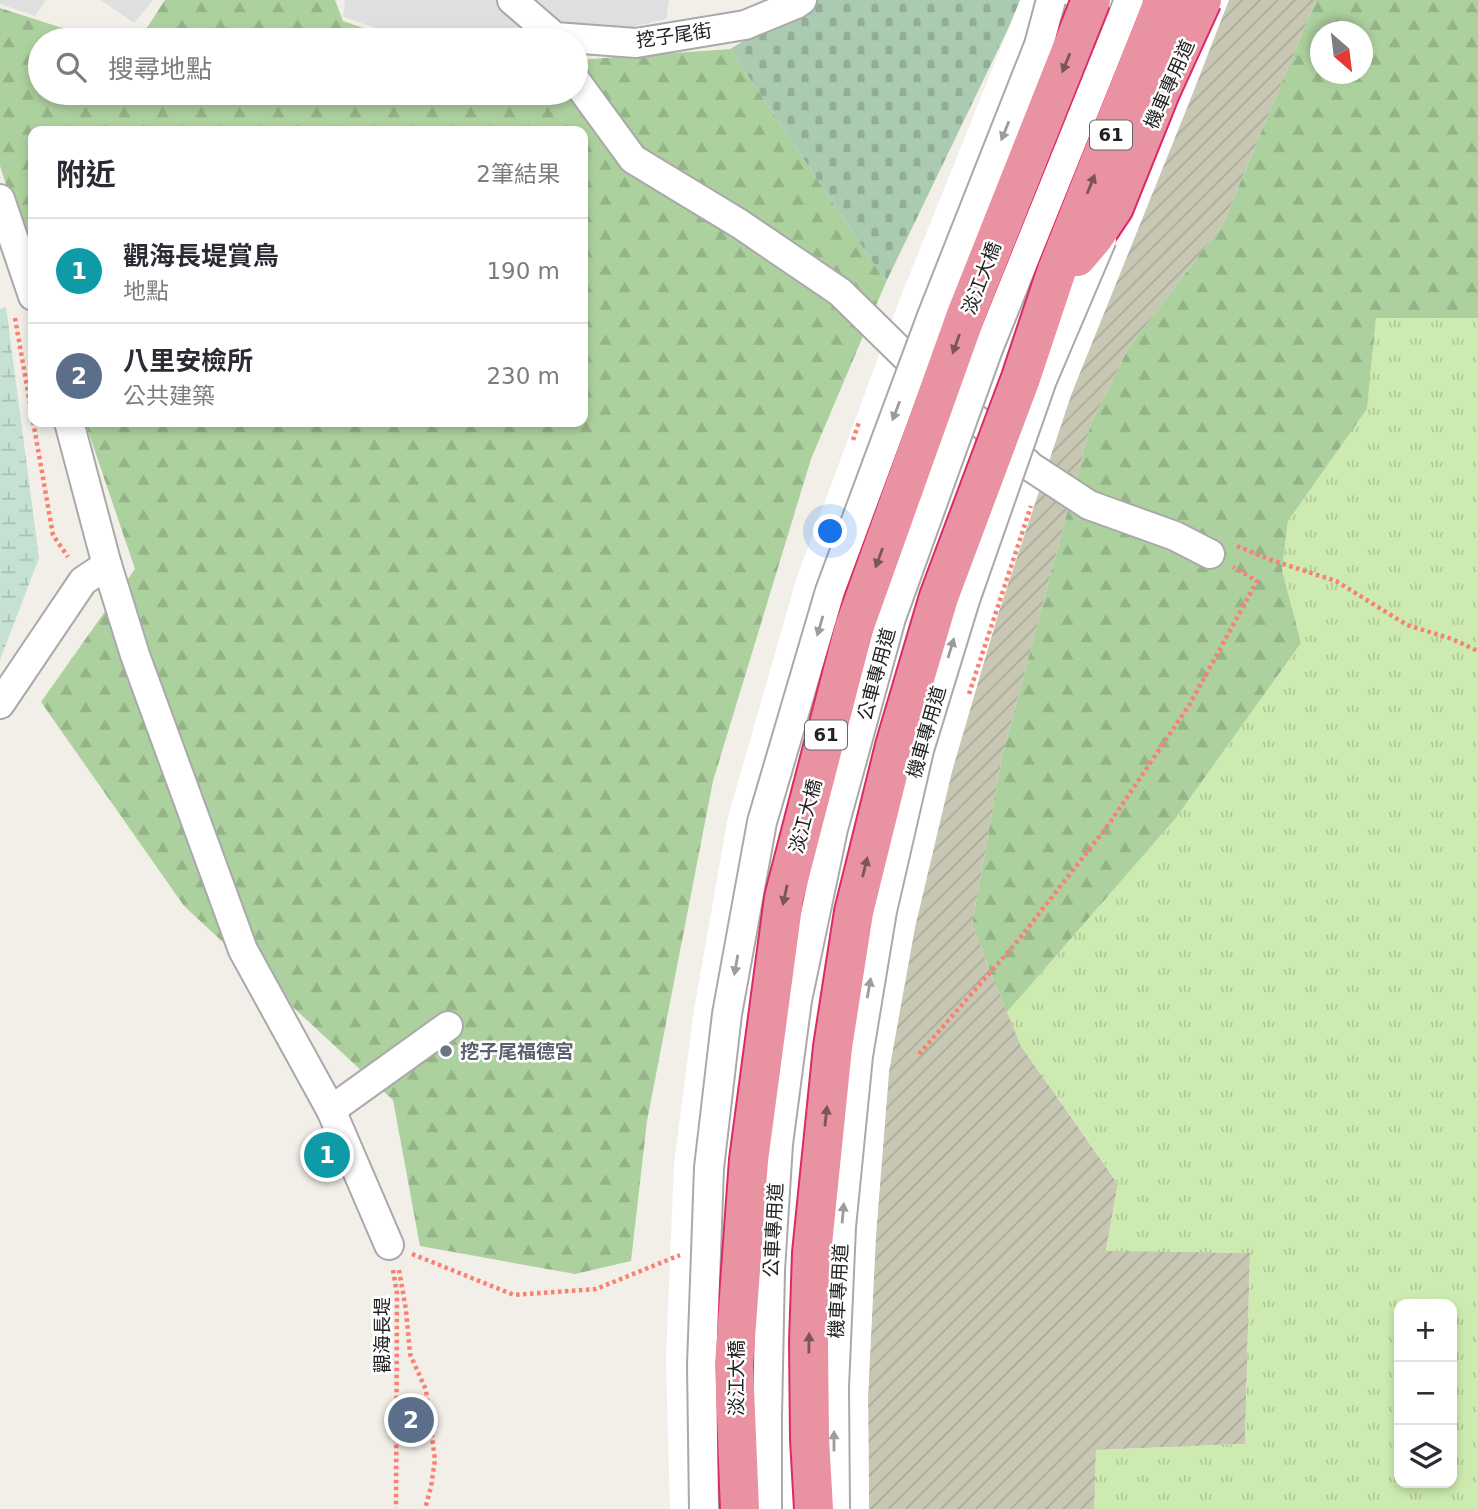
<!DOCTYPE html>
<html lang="zh-TW">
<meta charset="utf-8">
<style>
:root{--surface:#fff;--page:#f7f7f7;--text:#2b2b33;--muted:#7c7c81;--line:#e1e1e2;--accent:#d40000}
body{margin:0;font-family:"DejaVu Sans","Noto Sans TC",sans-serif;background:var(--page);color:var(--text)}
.controls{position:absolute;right:21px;bottom:21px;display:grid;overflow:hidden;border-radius:14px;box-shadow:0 4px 10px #0003}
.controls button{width:63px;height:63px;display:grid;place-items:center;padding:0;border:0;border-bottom:2px solid var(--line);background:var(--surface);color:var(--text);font:35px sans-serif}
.compass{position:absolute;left:1310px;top:21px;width:63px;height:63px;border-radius:50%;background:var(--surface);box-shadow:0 4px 10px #0003;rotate:152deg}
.you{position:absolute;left:831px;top:532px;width:24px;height:24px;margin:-18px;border:5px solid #fff;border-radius:50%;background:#1a73e8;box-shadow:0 0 0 10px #1a73e833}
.badge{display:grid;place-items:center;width:46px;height:46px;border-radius:50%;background:var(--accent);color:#fff;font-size:23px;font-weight:700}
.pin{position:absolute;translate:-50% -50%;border:4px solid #fff;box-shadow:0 2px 7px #0006}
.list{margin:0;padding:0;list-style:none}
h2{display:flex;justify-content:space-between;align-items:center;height:91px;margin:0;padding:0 28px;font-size:30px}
h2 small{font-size:23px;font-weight:400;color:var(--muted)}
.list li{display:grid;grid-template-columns:46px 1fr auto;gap:21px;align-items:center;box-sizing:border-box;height:105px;padding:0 28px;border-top:2px solid var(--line)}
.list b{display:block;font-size:26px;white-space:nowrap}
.list p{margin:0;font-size:23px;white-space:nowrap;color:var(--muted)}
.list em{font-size:23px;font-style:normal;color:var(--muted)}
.icon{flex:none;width:38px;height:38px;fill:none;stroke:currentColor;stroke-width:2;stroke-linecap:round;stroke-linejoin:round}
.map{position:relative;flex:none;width:1478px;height:1509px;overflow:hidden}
.search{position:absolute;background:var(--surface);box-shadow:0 4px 10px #0003;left:28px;top:28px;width:560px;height:77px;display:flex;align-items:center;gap:18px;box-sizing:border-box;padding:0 24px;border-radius:38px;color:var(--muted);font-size:26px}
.panel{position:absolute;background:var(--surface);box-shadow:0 4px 10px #0003;left:28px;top:126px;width:560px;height:301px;border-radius:14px}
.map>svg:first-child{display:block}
.residential{fill:#e0dfdf}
.construction{fill:url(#construction-furrows)}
.grass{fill:url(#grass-tufts);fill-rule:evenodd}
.forest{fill:url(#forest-firs);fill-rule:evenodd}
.wetland{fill:url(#wetland-marsh)}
.cemetery{fill:url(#cemetery-stones)}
.pier{fill:#fff}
.building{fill:url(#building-back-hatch)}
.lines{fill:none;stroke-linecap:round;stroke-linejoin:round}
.minor-casing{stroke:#a9a9a9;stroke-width:32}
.path{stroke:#fa8072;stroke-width:4.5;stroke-dasharray:3.5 3.5;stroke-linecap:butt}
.minor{stroke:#fff;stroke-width:28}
.minor-bridge-casing{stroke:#a9a9a9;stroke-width:32;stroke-linecap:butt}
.highway-bridge-casing{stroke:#dc2a67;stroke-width:42;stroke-linecap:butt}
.minor-bridge{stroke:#fff;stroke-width:28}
.highway-bridge{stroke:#e892a2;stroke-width:38}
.oneway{fill:#7b545c}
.oneway2{fill:#9c9c9c}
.worship-dot{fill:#6b7280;stroke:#fff;stroke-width:2.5}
.labels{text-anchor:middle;stroke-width:5;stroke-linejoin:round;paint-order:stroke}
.shield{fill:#fff;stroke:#646464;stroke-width:2}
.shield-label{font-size:18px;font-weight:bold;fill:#222}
.street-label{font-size:19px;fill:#222;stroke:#fff}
.worship-label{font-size:19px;font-weight:bold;fill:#5b616d;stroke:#fff;text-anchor:start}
</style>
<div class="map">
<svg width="1478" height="1509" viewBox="0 0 1478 1509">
<defs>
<pattern id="construction-furrows" width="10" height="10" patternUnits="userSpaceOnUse" patternTransform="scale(1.75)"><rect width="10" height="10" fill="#c7c7b4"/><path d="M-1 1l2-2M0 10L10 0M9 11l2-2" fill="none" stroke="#abab9a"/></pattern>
<pattern id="grass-tufts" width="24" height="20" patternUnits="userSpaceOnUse" patternTransform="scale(1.75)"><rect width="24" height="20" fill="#cdebb0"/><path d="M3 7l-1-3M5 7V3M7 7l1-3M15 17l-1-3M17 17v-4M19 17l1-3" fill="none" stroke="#b0c997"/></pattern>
<pattern id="forest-firs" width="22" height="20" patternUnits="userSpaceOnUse" patternTransform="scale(1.75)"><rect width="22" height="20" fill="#add19e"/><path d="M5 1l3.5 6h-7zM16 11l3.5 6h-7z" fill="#95b388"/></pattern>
<pattern id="wetland-marsh" width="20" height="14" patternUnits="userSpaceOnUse" patternTransform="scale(1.75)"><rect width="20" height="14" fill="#c6e0d4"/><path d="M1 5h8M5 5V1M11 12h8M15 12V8" fill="none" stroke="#aac0b6"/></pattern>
<pattern id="cemetery-stones" width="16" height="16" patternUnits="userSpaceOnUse" patternTransform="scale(1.75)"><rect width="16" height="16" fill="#aacbaf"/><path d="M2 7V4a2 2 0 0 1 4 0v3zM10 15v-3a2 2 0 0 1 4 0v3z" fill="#92ae96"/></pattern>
<pattern id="building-back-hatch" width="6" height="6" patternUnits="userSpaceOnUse" patternTransform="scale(1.75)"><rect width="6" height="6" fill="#c7bfb8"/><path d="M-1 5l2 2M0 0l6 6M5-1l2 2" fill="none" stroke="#aba49e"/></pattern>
</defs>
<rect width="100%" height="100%" fill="#f2efe9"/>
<g class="residential">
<polygon points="0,0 46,0 35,16 0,4"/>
<polygon points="101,0 153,0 134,23"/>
<polygon points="345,0 669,0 666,19 576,40 412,40 343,17"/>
</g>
<polygon class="construction" points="1216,0 1316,0 1223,224 1128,349 1091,423 1002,757 972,925 1021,1046 1118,1184 1106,1250 1250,1253 1245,1444 1096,1450 1095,1509 869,1509 868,1396 876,1234 889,1071 915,927 952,771 998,614 1071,395"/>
<path class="grass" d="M1376 318H1478V1509H1094L1096 1450 1245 1444 1250 1253 1106 1251 1118 1183 1021 1046 1007 1012 1175 819 1301 643 1282 570 1288 521 1367 409ZM1399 1304H1452V1483H1399Z"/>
<g class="forest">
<polygon points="165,0 335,0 343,21 398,40 139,40"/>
<path d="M1316 0H1478V318H1376L1367 409 1288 521 1282 570 1301 643 1175 819 1007 1012 972 925 1002 757 1091 423 1128 349 1223 224ZM1320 32H1362V74H1320Z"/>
<polygon points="0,8 100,40 40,40 40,93 576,93 576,60 730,49 886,282 811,459 713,781 647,1121 631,1261 575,1274 420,1246 393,1100 184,906 41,702 135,569 85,422 583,422 583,131 33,131 33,266 0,166"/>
</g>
<polygon class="wetland" points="6,307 39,558 0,660 0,309"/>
<polygon class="cemetery" points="813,0 1022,0 886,282 730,49"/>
<polygon class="pier" points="1020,0 1229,0 1189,103 1071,395 998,614 952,771 915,927 889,1071 876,1234 868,1396 869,1509 670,1509 666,1358 674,1164 694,1010 728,817 796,580 899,301"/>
<g class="building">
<polygon points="450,1043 456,1053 441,1060 436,1050"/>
<rect x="400" y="1404" width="22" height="31"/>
</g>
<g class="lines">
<defs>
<g id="minor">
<polyline points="512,0 555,37 636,43 745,25 796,4 802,0"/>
<polyline points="576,81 633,159 740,224 840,292 948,398 1001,439 1031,467 1089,505 1175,536 1210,554"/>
<polyline points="0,199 33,296"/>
<polyline points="69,422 107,565 135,655 243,950 331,1110 389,1245"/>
<polyline points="0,704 83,581 107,565"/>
<polyline points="331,1110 448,1026"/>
</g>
</defs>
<use href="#minor" class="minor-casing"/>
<g class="path">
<polyline points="15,318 53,535 68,557"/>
<polyline points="853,440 859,422"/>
<polyline points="1237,546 1271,560 1336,581 1407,625 1452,639 1478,651"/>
<polyline points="969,694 1031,506"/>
<polyline points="919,1054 1016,943 1109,824 1190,704 1257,581 1233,567"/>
<polyline points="412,1254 514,1295 596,1289 680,1255"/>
<polyline points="393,1270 397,1294 396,1508"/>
<polyline points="399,1270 406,1310 410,1354 426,1390 435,1460 431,1487 425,1509"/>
</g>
<use href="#minor" class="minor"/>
<defs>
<g id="minor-bridge">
<polyline points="704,1509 702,1365 709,1168 727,1014 762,822 830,591 932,316 1039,45 1051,0"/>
<polyline points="767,1509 767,1416 770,1270 778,1144 797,1000 833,829 891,618 988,349 1129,0"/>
<polyline points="835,1509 834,1387 841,1227 858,1056 882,911 919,750 965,600 1042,380 1102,239"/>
</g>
<g id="highway-bridge">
<polyline points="1077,257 1094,237 1114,207 1161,90 1202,0"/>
<polyline points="740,1509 734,1365 749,1160 784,898 854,628 966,315 1091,0"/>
<polyline points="814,1509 810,1439 809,1342 812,1253 833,1047 854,912 895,746 939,597 1021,378 1057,270 1164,0"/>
</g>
</defs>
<use href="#minor-bridge" class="minor-bridge-casing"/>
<use href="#highway-bridge" class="highway-bridge-casing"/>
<use href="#minor-bridge" class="minor-bridge"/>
<use href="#highway-bridge" class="highway-bridge"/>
</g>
<defs><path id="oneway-solid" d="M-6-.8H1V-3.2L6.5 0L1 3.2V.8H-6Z" transform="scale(1.75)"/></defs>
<g class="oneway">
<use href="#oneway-solid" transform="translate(1066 63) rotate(112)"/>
<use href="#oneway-solid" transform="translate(1091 184) rotate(-68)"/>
<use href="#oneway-solid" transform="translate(956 344) rotate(110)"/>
<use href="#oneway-solid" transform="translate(879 558) rotate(110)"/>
<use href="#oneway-solid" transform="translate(865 867) rotate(-76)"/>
<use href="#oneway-solid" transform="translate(785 895) rotate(102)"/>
<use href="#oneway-solid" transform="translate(826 1116) rotate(-84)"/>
<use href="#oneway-solid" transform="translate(809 1343) rotate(-89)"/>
</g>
<g class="oneway2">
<use href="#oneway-solid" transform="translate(1005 131) rotate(112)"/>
<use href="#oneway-solid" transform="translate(896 411) rotate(111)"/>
<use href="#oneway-solid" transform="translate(820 626) rotate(106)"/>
<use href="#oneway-solid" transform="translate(951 648) rotate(-73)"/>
<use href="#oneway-solid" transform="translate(736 965) rotate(100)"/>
<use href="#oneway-solid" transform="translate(869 988) rotate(-80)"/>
<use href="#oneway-solid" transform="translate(843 1213) rotate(-85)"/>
<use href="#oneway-solid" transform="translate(834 1441) rotate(-90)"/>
</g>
<circle class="worship-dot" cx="446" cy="1051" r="7"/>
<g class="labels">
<g class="shield">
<rect x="1090" y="120.5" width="42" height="29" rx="5"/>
<rect x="805" y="720.5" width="42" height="29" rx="5"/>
</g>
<g class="shield-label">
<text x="1111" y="141">61</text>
<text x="826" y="741">61</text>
</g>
<g class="street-label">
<text transform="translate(674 35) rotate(-8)" y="7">挖子尾街</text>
<text transform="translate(1169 84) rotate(-66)" y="7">機車專用道</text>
<text transform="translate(981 278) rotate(-69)" y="7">淡江大橋</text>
<text transform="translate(876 674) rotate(-75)" y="7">公車專用道</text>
<text transform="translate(926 732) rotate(-74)" y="7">機車專用道</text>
<text transform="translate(805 816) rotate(-75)" y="7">淡江大橋</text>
<text transform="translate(773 1230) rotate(-87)" y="7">公車專用道</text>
<text transform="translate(838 1291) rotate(-87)" y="7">機車專用道</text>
<text transform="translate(382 1335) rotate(-90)" y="7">觀海長堤</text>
<text transform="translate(736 1378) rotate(-90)" y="7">淡江大橋</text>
</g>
<g class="worship-label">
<text x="460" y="1058">挖子尾福德宮</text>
</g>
</g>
</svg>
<div class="controls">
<button>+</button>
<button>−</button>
<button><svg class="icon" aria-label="layers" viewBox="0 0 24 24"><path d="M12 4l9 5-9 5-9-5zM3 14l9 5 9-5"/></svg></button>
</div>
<svg class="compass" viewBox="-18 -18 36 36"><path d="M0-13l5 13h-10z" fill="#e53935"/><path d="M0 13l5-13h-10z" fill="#7c7c81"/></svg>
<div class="you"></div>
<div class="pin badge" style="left:327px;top:1155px;background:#0f9aa8">1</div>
<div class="pin badge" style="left:411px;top:1420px;background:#5c6f8a">2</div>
<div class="search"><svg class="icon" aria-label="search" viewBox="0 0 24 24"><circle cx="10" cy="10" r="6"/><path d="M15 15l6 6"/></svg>搜尋地點</div>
<section class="panel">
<h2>附近<small>2筆結果</small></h2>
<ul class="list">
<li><span class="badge" style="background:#0f9aa8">1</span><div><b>觀海長堤賞鳥</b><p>地點</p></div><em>190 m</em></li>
<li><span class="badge" style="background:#5c6f8a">2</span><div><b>八里安檢所</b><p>公共建築</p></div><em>230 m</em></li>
</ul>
</section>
</div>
